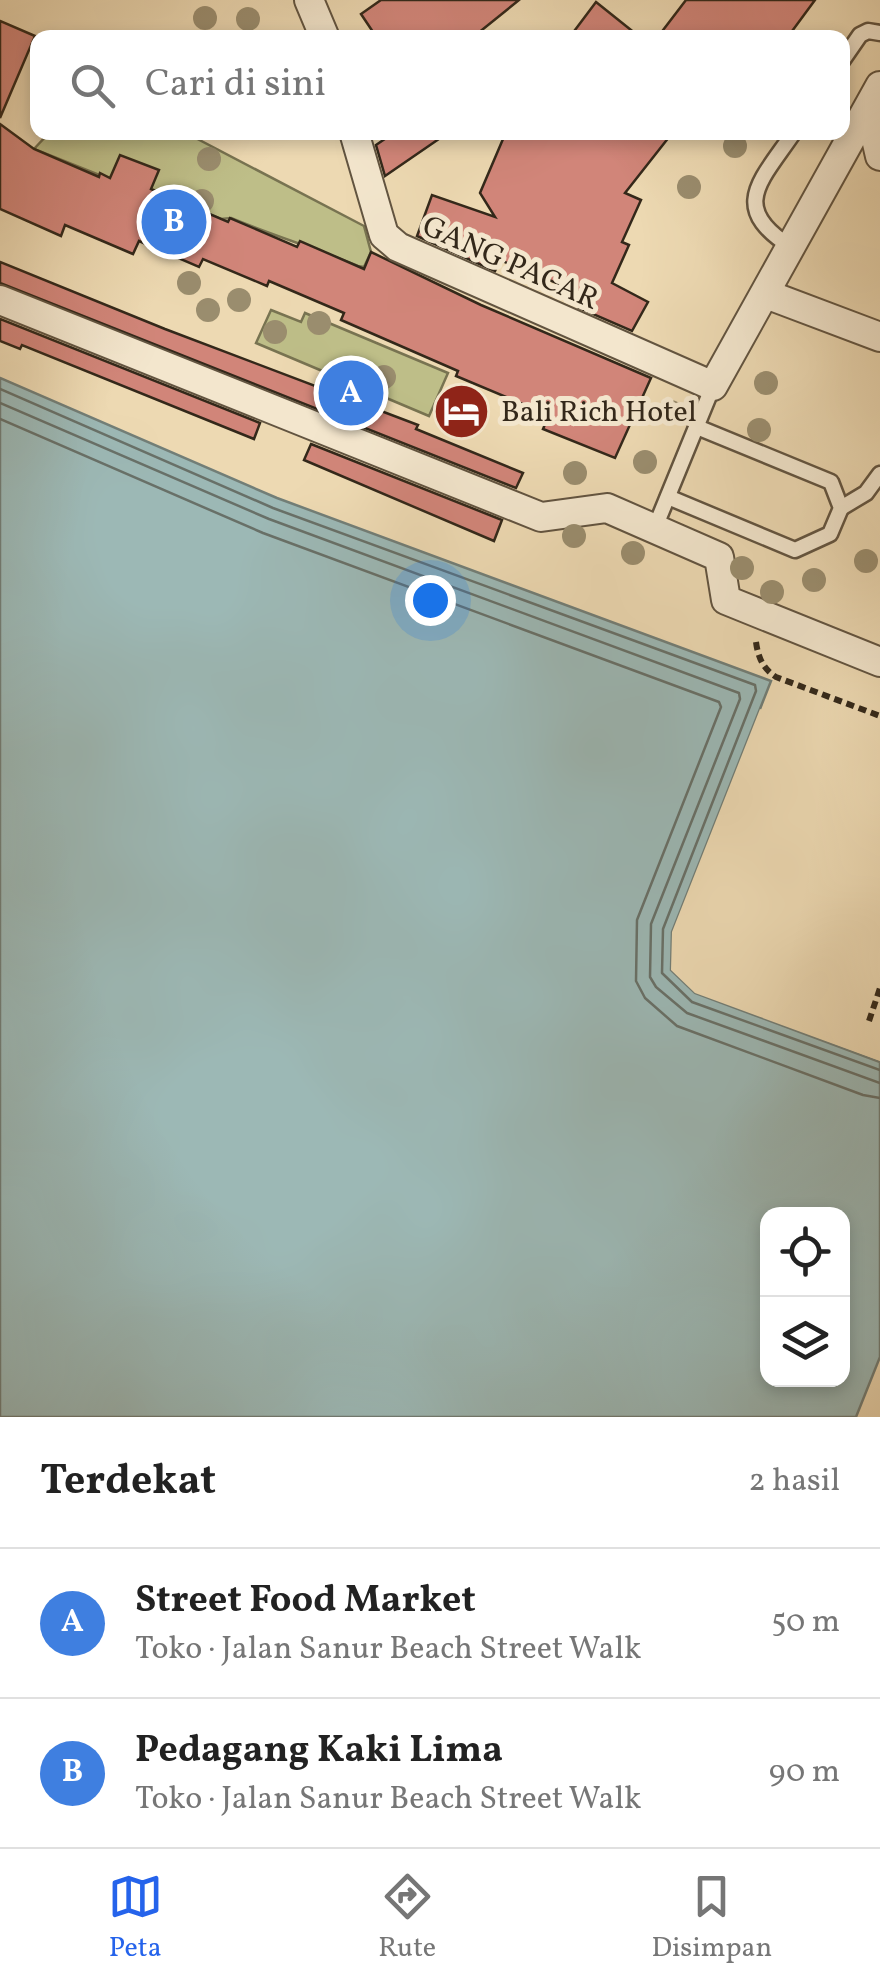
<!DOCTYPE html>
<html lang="id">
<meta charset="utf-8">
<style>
:root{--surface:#fff;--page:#f6f6f6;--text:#222;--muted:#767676;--line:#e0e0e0;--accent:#2563eb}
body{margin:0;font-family:Vollkorn,serif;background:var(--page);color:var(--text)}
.controls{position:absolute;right:30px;bottom:30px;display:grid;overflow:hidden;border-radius:20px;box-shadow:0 5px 15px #0003}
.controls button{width:90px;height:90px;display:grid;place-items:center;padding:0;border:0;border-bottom:2px solid var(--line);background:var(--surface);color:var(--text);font:50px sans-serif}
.you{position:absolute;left:430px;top:600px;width:35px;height:35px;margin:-25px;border:8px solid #fff;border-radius:50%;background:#1a73e8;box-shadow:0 0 0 15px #1a73e833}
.badge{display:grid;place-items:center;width:65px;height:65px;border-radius:50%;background:var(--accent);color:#fff;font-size:32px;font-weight:700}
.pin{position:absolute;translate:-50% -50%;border:5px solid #fff;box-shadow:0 2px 10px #0006}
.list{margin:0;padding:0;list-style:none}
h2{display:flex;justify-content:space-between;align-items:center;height:130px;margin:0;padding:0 40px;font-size:42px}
h2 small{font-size:32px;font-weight:400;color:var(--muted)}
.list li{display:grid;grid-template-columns:65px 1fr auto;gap:30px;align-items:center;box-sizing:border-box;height:150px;padding:0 40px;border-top:2px solid var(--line)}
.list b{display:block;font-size:38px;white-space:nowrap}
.list p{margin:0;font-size:32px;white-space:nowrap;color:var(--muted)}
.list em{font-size:32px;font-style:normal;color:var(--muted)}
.icon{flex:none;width:55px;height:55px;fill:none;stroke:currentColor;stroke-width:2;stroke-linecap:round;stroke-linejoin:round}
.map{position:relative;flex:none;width:880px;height:1417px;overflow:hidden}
.search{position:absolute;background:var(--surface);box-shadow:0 5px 15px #0003;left:30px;right:30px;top:30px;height:110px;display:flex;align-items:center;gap:25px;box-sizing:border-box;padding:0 35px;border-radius:20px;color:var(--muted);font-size:38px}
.sheet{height:430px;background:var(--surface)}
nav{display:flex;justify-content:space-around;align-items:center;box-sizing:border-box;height:140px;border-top:2px solid var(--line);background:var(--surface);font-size:28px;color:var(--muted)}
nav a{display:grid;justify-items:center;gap:5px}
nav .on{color:var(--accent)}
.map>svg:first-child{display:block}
.green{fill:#bebe88;stroke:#787351;stroke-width:2.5}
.water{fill:#9cb8b5;stroke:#727e77;stroke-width:2.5;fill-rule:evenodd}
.pier{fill:#edd9b2}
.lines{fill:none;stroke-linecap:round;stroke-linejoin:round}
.shore{stroke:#687068;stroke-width:2.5}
.building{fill:#d18579;stroke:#33281a;stroke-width:2.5}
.lane-casing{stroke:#625440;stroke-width:19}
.street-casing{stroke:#625440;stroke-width:32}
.path{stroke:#33281a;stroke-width:6;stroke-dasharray:8 5;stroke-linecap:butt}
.lane{stroke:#f3e6cd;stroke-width:14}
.street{stroke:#f3e6cd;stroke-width:28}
.tree{fill:#9a8d6e}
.labels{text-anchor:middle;stroke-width:10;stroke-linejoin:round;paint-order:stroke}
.street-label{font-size:30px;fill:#33281a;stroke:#f3e6cd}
.poi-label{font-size:30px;fill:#33281a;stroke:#f3e6cd;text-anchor:start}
</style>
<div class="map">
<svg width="880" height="1417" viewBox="0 0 880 1417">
<rect width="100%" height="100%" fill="#edd9b2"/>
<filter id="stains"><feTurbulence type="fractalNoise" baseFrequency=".002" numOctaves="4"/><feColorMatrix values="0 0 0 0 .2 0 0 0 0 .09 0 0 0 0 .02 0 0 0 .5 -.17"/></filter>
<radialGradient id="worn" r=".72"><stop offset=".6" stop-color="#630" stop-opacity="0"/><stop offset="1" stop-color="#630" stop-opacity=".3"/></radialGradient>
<g class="green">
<path d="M49 133H186L364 226 371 252 364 267 358 266C315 248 274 236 231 218L221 219 165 195 157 198 34 149Z"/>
<polygon points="271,310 301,322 305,313 448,373 429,416 256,343"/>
</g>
<path class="water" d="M0 378 277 498 771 681 672 932 671 970 695 993 880 1062V1357L856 1417H0ZM768 1214H842V1380H768Z"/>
<polygon class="pier" points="760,709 765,711 677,933 676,968 698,988 880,1056 880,1061 695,993 671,970 672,932"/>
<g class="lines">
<g class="shore">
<polyline points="0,389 273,508 755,685 756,691 663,929 662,973 692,1002 880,1070"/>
<polyline points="0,403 269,519 739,693 740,699 651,924 650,977 656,987 687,1013 880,1083"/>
<polyline points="0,419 263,533 719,702 721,707 637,920 636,981 645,998 677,1026 863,1095 880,1098"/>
</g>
</g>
<g class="building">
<polygon points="381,0 519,0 472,38 377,38 361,14"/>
<polygon points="686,0 815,0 787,38 657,38"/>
<polygon points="596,2 641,38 569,38"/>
<polygon points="0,21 35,36 0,118"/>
<polygon points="0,124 34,149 99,177 100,173 110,178 120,155 159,170 151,189 228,222 230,218 297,247 300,241 364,269 371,252 481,305 651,378 615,458 543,429 549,415 456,376 458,371 341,320 344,313 269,281 267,286 203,259 199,267 139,241 133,254 65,225 61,236 0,209"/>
<polygon points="395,132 449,132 385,176 376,145"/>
<polygon points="506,132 673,132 625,193 641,200 622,242 629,245 612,283 648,302 632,331 579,308 586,295 500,260 495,271 417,236 432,195 495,217 480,193"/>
<polygon points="0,262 165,329 418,425 416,429 523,473 516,488 0,283"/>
<polygon points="0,319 260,423 254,439 22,345 20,349 0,341"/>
<polygon points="311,444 502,520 494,541 304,460"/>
</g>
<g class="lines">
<defs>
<g id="lane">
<polyline points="842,61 860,35 868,31 880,33"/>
<path d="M791 247C728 207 761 181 794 132"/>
<polyline points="668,497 795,550 830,534 841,508 831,482 697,427"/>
<polyline points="841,508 866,493 880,474"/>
<polyline points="654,530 713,386"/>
</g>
<g id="street">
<polyline points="309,0 325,38"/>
<polyline points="874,101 874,130 880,156"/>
<polyline points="354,132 384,235 398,247 713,386 880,86"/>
<polyline points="766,294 880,337"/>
<polyline points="0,300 541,517 607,508 719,557 726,600 880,662"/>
</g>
</defs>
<use href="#lane" class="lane-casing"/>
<use href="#street" class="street-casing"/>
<g class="path">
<path d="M756 642C758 657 763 669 776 677L880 716"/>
<polyline points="869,1021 880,988"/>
</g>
<use href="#lane" class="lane"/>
<use href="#street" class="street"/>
</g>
<g class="tree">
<circle cx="205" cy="18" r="12"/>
<circle cx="248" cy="19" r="12"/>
<circle cx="735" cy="146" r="12"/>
<circle cx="209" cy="159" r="12"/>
<circle cx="689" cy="187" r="12"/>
<circle cx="202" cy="201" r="12"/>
<circle cx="189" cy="283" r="12"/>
<circle cx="239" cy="300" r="12"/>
<circle cx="208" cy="310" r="12"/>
<circle cx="319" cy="323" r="12"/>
<circle cx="275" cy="332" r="12"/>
<circle cx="384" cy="377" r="12"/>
<circle cx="766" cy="383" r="12"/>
<circle cx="671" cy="412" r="12"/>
<circle cx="759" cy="430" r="12"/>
<circle cx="645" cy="462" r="12"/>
<circle cx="575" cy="473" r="12"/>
<circle cx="574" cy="536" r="12"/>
<circle cx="633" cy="553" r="12"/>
<circle cx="866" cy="561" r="12"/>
<circle cx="742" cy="568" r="12"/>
<circle cx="814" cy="580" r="12"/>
<circle cx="772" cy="592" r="12"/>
</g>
<defs>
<symbol id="hotel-disc" viewBox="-11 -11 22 22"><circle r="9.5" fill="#8f2418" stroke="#f3e6cd"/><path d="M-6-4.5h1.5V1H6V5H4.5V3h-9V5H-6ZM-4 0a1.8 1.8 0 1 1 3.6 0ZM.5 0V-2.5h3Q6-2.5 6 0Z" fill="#fff"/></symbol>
</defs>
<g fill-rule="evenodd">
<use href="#hotel-disc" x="430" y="380" width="63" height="63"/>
</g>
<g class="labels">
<g class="street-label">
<text transform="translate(511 262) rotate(24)" y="10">GANG PACAR</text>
</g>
<g class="poi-label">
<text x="501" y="421">Bali Rich Hotel</text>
</g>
</g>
<rect width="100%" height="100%" filter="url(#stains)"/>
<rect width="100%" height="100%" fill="url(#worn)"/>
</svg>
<div class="controls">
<button><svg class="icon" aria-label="locate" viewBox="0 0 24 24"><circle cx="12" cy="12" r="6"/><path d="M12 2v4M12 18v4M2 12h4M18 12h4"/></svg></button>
<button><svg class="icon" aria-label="layers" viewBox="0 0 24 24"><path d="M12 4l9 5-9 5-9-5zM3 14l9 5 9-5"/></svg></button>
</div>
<div class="you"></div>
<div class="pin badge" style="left:351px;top:393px;background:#3f7fe0">A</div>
<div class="pin badge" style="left:174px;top:222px;background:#3f7fe0">B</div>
<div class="search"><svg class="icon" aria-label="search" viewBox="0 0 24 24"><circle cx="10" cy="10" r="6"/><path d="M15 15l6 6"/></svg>Cari di sini</div>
</div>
<section class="sheet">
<h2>Terdekat<small>2 hasil</small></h2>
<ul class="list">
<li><span class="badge" style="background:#3f7fe0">A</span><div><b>Street Food Market</b><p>Toko · Jalan Sanur Beach Street Walk</p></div><em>50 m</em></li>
<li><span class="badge" style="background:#3f7fe0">B</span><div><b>Pedagang Kaki Lima</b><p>Toko · Jalan Sanur Beach Street Walk</p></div><em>90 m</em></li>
</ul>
</section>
<nav>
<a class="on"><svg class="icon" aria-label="map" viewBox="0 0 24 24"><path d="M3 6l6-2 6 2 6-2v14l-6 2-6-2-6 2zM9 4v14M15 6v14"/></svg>Peta</a>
<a><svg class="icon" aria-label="directions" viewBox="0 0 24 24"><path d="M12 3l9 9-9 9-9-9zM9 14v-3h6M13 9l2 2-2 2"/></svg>Rute</a>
<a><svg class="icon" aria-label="saved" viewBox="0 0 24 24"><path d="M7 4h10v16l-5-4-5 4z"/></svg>Disimpan</a>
</nav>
